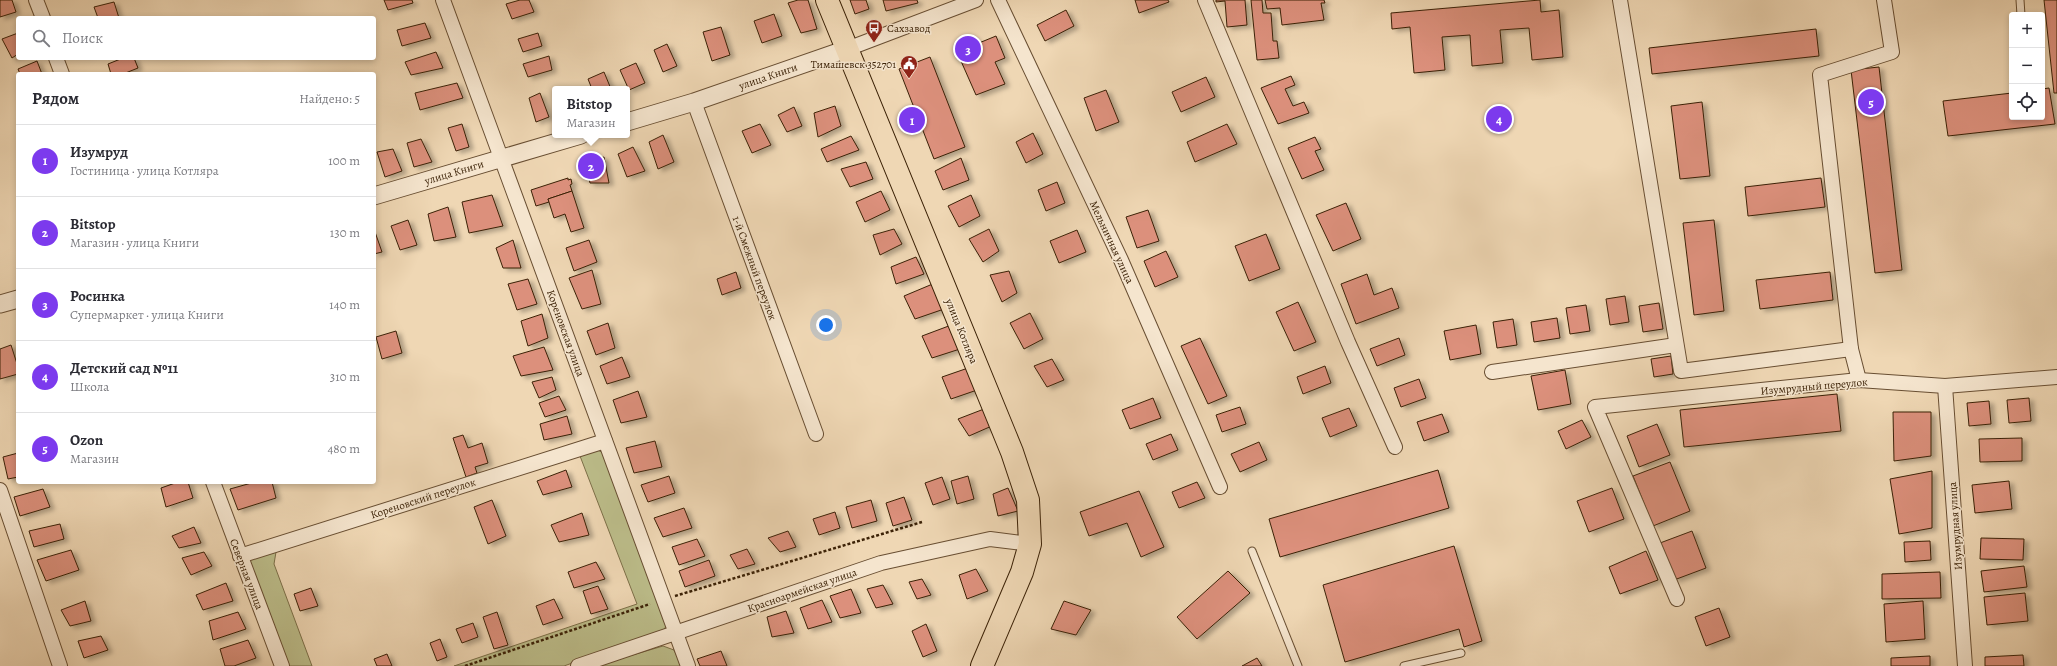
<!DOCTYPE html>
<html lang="ru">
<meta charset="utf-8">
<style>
:root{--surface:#fff;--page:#f7f7f7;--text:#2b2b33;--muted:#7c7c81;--line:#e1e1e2;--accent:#7c3aed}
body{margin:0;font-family:Alegreya,serif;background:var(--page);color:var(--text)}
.controls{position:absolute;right:12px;top:12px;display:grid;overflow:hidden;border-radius:4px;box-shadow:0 2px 6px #0003}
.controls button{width:36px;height:36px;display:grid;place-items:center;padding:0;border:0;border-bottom:1px solid var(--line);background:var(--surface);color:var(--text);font:20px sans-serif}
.you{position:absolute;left:826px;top:325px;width:14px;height:14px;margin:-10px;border:3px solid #fff;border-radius:50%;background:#1a73e8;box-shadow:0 0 0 6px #1a73e833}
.badge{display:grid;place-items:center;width:26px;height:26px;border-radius:50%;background:var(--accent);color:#fff;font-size:13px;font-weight:700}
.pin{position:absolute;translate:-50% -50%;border:2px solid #fff;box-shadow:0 1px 4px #0006}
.popup{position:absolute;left:552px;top:86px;width:78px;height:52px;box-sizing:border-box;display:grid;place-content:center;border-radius:4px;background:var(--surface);filter:drop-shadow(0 1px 3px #0005);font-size:13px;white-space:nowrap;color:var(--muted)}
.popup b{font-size:15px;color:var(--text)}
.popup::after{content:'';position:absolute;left:50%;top:100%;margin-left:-8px;border:8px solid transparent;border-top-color:var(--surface)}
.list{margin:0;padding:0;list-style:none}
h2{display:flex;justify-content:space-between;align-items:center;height:52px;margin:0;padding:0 16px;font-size:17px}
h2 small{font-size:13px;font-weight:400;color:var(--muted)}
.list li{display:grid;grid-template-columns:26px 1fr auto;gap:12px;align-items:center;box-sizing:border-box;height:72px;padding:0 16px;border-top:1px solid var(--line)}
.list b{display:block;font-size:15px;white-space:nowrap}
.list p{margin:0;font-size:13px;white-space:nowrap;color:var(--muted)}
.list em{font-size:13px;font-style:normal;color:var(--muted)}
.icon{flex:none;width:22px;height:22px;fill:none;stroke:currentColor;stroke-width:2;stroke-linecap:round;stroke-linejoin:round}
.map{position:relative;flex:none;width:2057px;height:666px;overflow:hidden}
.search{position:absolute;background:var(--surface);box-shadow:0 2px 6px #0003;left:16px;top:16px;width:360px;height:44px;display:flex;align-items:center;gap:10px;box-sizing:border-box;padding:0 14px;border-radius:4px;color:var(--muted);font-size:15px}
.panel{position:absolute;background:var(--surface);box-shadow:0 2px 6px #0003;left:16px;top:72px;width:360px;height:412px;border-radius:4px}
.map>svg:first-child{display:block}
.green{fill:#bcbd8a;stroke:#7c6f48}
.building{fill:#dc907b;stroke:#3b2106;filter:url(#shadow)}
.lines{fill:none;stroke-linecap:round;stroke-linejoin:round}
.service-casing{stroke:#684e32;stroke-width:9}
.minor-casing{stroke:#684e32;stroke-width:16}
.tertiary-casing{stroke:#684e32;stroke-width:19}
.primary-casing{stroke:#3b2106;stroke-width:24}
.path{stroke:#3b2106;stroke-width:2.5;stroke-dasharray:3 2;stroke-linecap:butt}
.service{stroke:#f5e5ce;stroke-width:7}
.minor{stroke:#f5e5ce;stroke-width:14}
.tertiary{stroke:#f5e5ce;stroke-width:17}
.primary{stroke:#efd7b4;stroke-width:22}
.labels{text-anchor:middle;stroke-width:3;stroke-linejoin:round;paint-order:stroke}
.poi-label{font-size:11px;fill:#3b2106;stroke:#f5e5ce;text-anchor:start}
.street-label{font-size:11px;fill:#3b2106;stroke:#f5e5ce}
</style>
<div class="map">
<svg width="2057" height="666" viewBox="0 0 2057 666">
<defs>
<filter id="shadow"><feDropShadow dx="4.5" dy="2.5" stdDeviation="2" flood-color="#0004"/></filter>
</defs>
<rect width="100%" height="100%" fill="#efd7b4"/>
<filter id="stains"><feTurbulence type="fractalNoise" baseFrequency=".005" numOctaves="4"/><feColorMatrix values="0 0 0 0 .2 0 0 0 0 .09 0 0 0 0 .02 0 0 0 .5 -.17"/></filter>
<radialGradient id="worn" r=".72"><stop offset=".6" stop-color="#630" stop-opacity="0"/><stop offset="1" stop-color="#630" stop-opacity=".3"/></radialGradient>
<g class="green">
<polygon points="598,450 603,453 666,626 664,630 564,666 454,666 637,604 580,456"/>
<polygon points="276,552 274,564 312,666 285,666 249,564 250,559"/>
<polygon points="663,646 674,650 682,666 595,666"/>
</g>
<g class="building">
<polygon points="0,0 12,0 16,12 0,17"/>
<polygon points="384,0 412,0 413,3 388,10"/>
<polygon points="520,0 529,0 534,12 512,19 506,4"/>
<polygon points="798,0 808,0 817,29 801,33 788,3"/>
<polygon points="850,0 866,0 869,9 855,14"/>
<polygon points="883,0 917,0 918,3 886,11"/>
<polygon points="1135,0 1168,0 1169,2 1139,13"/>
<polygon points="1216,0 1245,0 1247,25 1227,27 1225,1 1216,2"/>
<polygon points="1251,0 1262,0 1263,13 1271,13 1273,41 1277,41 1279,58 1257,60"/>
<polygon points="1265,0 1324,0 1325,3 1321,3 1324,20 1282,25 1280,8 1267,9"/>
<polygon points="1540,0 1541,12 1559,10 1563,57 1532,60 1529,28 1500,30 1503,63 1472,66 1470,35 1442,37 1445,70 1414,73 1410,27 1392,29 1391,13"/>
<polygon points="2044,0 2057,0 2057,93 2054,93"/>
<polygon points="114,2 119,18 98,18 94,7"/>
<polygon points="1066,10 1074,26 1045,41 1037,25"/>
<polygon points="774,14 782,36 762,43 754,21"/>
<polygon points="425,23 431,38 402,46 397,30"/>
<polygon points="721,27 730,55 712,61 703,32"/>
<polygon points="1816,29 1819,56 1652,74 1649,48"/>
<polygon points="18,33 18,54 12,58 2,39"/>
<polygon points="538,33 542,46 523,52 518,39"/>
<polygon points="996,36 1005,58 995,62 1005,84 976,95 957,52"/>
<polygon points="667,44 677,66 663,72 654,50"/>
<polygon points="436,52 443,68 411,75 405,62"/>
<polygon points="549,56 552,70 528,77 523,64"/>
<polygon points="930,57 965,147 934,159 899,69"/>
<polygon points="123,58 134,58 138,68 123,74 111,74 108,64"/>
<polygon points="37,61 42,74 20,74 18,69"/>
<polygon points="636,63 645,83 629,90 620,70"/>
<polygon points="1879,67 1902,270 1875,273 1851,70"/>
<polygon points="604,72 611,89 592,89 588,79"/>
<polygon points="1291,76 1295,85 1285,89 1293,106 1304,102 1309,113 1278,124 1261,88"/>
<polygon points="1206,77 1215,97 1181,112 1172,92"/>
<polygon points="457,83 463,98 420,110 415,93"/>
<polygon points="2049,88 2055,124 1948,136 1943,101 2012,93 2012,117 2042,117 2042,89"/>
<polygon points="1106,90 1119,122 1096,131 1084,98"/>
<polygon points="540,93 549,117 536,122 529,98"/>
<polygon points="1702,102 1710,176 1680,179 1671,106"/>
<polygon points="835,106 841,126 818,137 814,113"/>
<polygon points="794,107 802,126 787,132 778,115"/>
<polygon points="462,124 469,147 456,151 448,128"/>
<polygon points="760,124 771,145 752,153 742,131"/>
<polygon points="1227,124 1237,144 1195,162 1187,142"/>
<polygon points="1033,133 1043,154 1026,163 1016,142"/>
<polygon points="663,135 674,162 658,169 649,142"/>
<polygon points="851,136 859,150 827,162 821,149"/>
<polygon points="1315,137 1321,149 1315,151 1324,170 1302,179 1288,148"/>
<polygon points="421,139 432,162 414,167 407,143"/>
<polygon points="633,147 645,171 627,177 618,154"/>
<polygon points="393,149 402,171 385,177 377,152"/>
<polygon points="604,157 609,183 590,183 585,161"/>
<polygon points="961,158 969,180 943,190 935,171"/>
<polygon points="866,162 873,179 850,187 841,169"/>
<polygon points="568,178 568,180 571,179 572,184 570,185 572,191 548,199 549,202 536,206 531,190"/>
<polygon points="1821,178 1825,207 1748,216 1745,187"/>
<polygon points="1057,182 1065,203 1046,211 1038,190"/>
<polygon points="572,191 584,228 571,232 565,214 554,218 548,199"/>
<polygon points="881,191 890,210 865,222 856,202"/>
<polygon points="492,195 503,226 469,233 462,202"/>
<polygon points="971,195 980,216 959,227 948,206"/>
<polygon points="1346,203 1361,239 1333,251 1316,215"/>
<polygon points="448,207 456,237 434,241 428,214"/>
<polygon points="1148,210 1159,241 1137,248 1126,217"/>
<polygon points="408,220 417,245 400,250 391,226"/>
<polygon points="1714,220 1724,311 1694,315 1683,223"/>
<polygon points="374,229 382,252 374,254"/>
<polygon points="894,229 902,244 880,255 873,235"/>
<polygon points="989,229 999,251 983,262 969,239"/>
<polygon points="1077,230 1086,252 1059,263 1050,241"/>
<polygon points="1266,234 1280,269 1249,281 1235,246"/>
<polygon points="513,240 521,268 503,268 496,248"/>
<polygon points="589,240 597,262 574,271 566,248"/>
<polygon points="1166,251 1178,277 1155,287 1144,261"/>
<polygon points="916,257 924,274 896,284 891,267"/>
<polygon points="592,270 601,304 582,309 569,278"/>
<polygon points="1009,271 1017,293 1002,302 990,275"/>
<polygon points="736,272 741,288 722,295 717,279"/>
<polygon points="1830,272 1833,300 1760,309 1756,280"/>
<polygon points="1367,274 1374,295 1392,288 1399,308 1356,324 1341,284"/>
<polygon points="528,279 537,304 517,310 508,284"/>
<polygon points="935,283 947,308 915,319 904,296"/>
<polygon points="1625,296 1629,322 1610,325 1606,299"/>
<polygon points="1298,302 1316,342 1294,351 1276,312"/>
<polygon points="1659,303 1663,329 1643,332 1639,306"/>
<polygon points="1586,305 1590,331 1570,334 1566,308"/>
<polygon points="1030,313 1043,339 1024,349 1010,323"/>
<polygon points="542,314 548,338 528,346 521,321"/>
<polygon points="1557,318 1560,338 1534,342 1531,322"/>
<polygon points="1513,319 1517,345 1497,348 1493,322"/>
<polygon points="608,323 615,348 596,355 587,331"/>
<polygon points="954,324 963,348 932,358 922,336"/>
<polygon points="1476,325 1481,354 1450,360 1444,331"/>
<polygon points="396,331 402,353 382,359 376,337"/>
<polygon points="1200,338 1227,396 1208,404 1181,346"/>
<polygon points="1399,338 1405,355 1377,366 1370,349"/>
<polygon points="11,345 18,367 18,374 0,379 0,349"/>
<polygon points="544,347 553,370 521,376 513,356"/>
<polygon points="1671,356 1673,374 1654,377 1651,359"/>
<polygon points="622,357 630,377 607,384 600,366"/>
<polygon points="1052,359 1064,380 1047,387 1034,366"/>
<polygon points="1325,366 1331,383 1303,394 1297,377"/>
<polygon points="971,367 980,389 951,399 942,377"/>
<polygon points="1565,370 1571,404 1538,410 1531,376"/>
<polygon points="552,377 556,390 539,398 532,382"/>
<polygon points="1419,379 1426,398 1401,407 1394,388"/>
<polygon points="638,391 647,417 621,423 613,400"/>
<polygon points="1837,394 1841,431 1684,447 1680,410"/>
<polygon points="559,396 566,410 545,417 539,403"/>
<polygon points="1153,398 1161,418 1130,429 1122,410"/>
<polygon points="2029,398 2031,421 2009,423 2007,400"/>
<polygon points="1989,401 1991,424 1969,426 1967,403"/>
<polygon points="1240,407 1246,424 1222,432 1216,415"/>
<polygon points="1349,408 1357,426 1330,437 1322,418"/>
<polygon points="984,409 994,425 969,436 958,419"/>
<polygon points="1893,412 1931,412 1931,456 1894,461"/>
<polygon points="1442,414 1449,432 1424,441 1417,422"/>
<polygon points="567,416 572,434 544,440 540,424"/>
<polygon points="1582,420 1591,437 1566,449 1558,431"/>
<polygon points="1657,424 1670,455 1639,467 1627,436"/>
<polygon points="1171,434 1178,450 1153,460 1146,444"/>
<polygon points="463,435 468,448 482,443 488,463 475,467 477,473 466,477 453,438"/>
<polygon points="2022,438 2022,461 1980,462 1979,439"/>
<polygon points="655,441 662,467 634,473 626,448"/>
<polygon points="1259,442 1267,460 1240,472 1231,454"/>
<polygon points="18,453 18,477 8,479 3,457"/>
<polygon points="1670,462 1690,511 1653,526 1633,476"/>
<polygon points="566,470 572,487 543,495 537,481"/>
<polygon points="1438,470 1449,508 1280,557 1269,519"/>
<polygon points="1932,471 1932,528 1899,534 1890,479"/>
<polygon points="669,476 675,493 648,502 641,485"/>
<polygon points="968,476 974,499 957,504 951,481"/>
<polygon points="942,477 950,499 933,505 925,483"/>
<polygon points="2009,481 2012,509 1975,513 1972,485"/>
<polygon points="178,482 188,482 193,498 166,507 161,488"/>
<polygon points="255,482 272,482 276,498 238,510 230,489"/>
<polygon points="1197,482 1205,498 1179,508 1172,492"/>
<polygon points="1008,488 1018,511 998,516 993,494"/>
<polygon points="1612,488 1624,519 1589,532 1577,501"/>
<polygon points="43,489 50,507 20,516 14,497"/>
<polygon points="1139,491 1164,547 1141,557 1127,523 1089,536 1080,512"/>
<polygon points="904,497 912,520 893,526 886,503"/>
<polygon points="492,500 506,536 488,544 474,507"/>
<polygon points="871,500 877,521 852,528 846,507"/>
<polygon points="684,508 692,528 663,537 654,518"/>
<polygon points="835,512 840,528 819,535 813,519"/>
<polygon points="582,513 589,535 559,542 551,525"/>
<polygon points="60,524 64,539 34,547 29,531"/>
<polygon points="194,527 201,543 179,548 172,536"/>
<polygon points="788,531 796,547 780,552 768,538"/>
<polygon points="1692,531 1706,568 1674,580 1660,543"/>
<polygon points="1981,538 2024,539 2023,560 1980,559"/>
<polygon points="697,539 705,556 679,565 672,547"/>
<polygon points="1930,541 1931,560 1905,562 1904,542"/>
<polygon points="1454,546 1482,641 1464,647 1459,629 1345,662 1323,585"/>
<polygon points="747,549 755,564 738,569 730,555"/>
<polygon points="71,550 79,570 46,581 37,560"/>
<polygon points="1646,551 1658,580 1620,594 1609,567"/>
<polygon points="204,552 212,566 191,575 182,558"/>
<polygon points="709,560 715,576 685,587 679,571"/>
<polygon points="596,562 605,579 574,588 568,572"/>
<polygon points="2024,566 2027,587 1984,592 1981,571"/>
<polygon points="976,569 988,591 967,599 959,575"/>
<polygon points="1228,571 1250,593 1197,639 1177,617"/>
<polygon points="1940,572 1941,598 1882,599 1882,574"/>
<polygon points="922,579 931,595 917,599 909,582"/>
<polygon points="226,583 233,601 203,610 196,595"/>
<polygon points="883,585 893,604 876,608 867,589"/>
<polygon points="598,586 608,609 591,614 583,591"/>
<polygon points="311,588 318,606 300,611 294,594"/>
<polygon points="851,589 861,613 840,618 830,596"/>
<polygon points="2025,593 2028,621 1987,625 1984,597"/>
<polygon points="554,599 563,618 543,625 536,606"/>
<polygon points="822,600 832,622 808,629 800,608"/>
<polygon points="85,601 91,621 70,626 61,610"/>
<polygon points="1064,601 1091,610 1076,635 1051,629"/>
<polygon points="1923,601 1925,639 1886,642 1884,604"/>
<polygon points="1719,608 1730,637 1706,646 1695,617"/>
<polygon points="786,611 794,633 772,637 767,617"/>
<polygon points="238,612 246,629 213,640 209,621"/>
<polygon points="497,612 508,645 494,649 483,617"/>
<polygon points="473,623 478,637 462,643 456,629"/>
<polygon points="926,624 937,651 923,657 912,631"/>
<polygon points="101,636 108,650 84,658 78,641"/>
<polygon points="440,639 447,657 437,661 430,643"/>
<polygon points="248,640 256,658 234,666 225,666 220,649"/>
<polygon points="721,651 727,666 700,666 697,659"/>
<polygon points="387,654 392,666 377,666 374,659"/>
<polygon points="2023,655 2024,666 1985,666 1985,657"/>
<polygon points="1930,656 1930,666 1891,666 1891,658"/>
<polygon points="1257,658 1262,666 1242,666"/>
</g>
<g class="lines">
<defs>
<g id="service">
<polyline points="2020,0 2021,15"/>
<polyline points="1252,551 1298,666"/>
<polyline points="1404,666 1461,653"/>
</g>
<g id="minor">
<polyline points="36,0 43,18"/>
<polyline points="443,0 688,666"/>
<polyline points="998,0 1121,260 1220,487"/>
<polyline points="1205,0 1348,342 1395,447"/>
<polyline points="1620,0 1681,371 1851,349"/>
<polyline points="847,49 976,0"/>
<polyline points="56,58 62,74"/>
<polyline points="694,102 816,434"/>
<polyline points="1492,372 1676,345"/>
<polyline points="1859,380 1851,349 1820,75 1892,52 1884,0"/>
<polyline points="1945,386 1965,666"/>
<polyline points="213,482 282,666"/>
<polyline points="0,490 60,666"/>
<polyline points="240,556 605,441"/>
<polyline points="1677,599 1595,407 1859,380 1945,386 2057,377"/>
<polyline points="578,666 881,563 990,539 1030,544"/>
</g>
<g id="tertiary">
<polyline points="627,122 694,102 847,49"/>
<polyline points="374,196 581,135"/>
<polyline points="0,304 18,299"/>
</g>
<polyline id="primary" points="827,0 1012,452 1028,500 1030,544 1022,572 982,666"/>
</defs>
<use href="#service" class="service-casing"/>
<use href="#minor" class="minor-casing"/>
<use href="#tertiary" class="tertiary-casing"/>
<use href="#primary" class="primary-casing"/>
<g class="path">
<polyline points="675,596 922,522"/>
<polyline points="465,666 650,604"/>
</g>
<use href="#service" class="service"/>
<use href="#minor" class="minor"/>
<use href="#tertiary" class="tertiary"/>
<use href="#primary" class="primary"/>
</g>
<defs>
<symbol id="bus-pin" viewBox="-11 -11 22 30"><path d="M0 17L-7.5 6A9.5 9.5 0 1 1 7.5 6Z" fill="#8f2418" stroke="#f5e5ce"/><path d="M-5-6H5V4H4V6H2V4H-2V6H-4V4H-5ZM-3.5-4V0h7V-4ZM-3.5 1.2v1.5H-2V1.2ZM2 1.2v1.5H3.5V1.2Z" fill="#fff"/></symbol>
<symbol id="civic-pin" viewBox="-11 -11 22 30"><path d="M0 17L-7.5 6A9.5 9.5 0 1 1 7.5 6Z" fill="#8f2418" stroke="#f5e5ce"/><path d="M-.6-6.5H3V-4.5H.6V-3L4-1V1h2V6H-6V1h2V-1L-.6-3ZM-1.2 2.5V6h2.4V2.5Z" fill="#fff"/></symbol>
</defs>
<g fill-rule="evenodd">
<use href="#bus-pin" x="864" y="18" width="20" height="27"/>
<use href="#civic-pin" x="899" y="54" width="20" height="27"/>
</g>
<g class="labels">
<g class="poi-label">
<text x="887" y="32">Сахзавод</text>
<text x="896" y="68" text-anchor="end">Тимашевск 352701</text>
</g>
<g class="street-label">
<text transform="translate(768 76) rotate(-19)" y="4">улица Книги</text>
<text transform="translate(454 172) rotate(-17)" y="4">улица Книги</text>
<text transform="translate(1112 242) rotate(65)" y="4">Мельничная улица</text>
<text transform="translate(755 268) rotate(70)" y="4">1-й Смежный переулок</text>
<text transform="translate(962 331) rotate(68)" y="4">улица Котляра</text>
<text transform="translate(566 333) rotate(70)" y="4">Кореновская улица</text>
<text transform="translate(1814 386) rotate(-5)" y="4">Изумрудный переулок</text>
<text transform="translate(423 498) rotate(-18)" y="4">Кореновский переулок</text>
<text transform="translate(1955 526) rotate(-94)" y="4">Изумрудная улица</text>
<text transform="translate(247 574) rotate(69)" y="4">Северная улица</text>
<text transform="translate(802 590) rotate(-19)" y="4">Красноармейская улица</text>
</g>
</g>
<rect width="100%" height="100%" filter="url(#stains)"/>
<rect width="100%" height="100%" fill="url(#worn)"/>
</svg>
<div class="controls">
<button>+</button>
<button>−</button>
<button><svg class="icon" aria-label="locate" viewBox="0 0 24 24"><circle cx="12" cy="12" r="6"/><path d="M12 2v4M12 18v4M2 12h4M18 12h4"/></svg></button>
</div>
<div class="you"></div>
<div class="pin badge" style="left:912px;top:120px">1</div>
<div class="pin badge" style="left:591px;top:166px">2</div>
<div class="popup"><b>Bitstop</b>Магазин</div>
<div class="pin badge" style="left:968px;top:49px">3</div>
<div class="pin badge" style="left:1499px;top:119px">4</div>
<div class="pin badge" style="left:1871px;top:102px">5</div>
<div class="search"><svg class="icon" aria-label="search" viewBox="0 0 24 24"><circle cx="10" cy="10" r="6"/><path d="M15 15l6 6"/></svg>Поиск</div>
<section class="panel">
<h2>Рядом<small>Найдено: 5</small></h2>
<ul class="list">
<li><span class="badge">1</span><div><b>Изумруд</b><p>Гостиница · улица Котляра</p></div><em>100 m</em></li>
<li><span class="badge">2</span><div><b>Bitstop</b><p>Магазин · улица Книги</p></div><em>130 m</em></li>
<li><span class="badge">3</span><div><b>Росинка</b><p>Супермаркет · улица Книги</p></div><em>140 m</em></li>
<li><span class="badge">4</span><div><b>Детский сад №11</b><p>Школа</p></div><em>310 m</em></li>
<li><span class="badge">5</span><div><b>Ozon</b><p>Магазин</p></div><em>480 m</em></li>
</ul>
</section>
</div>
